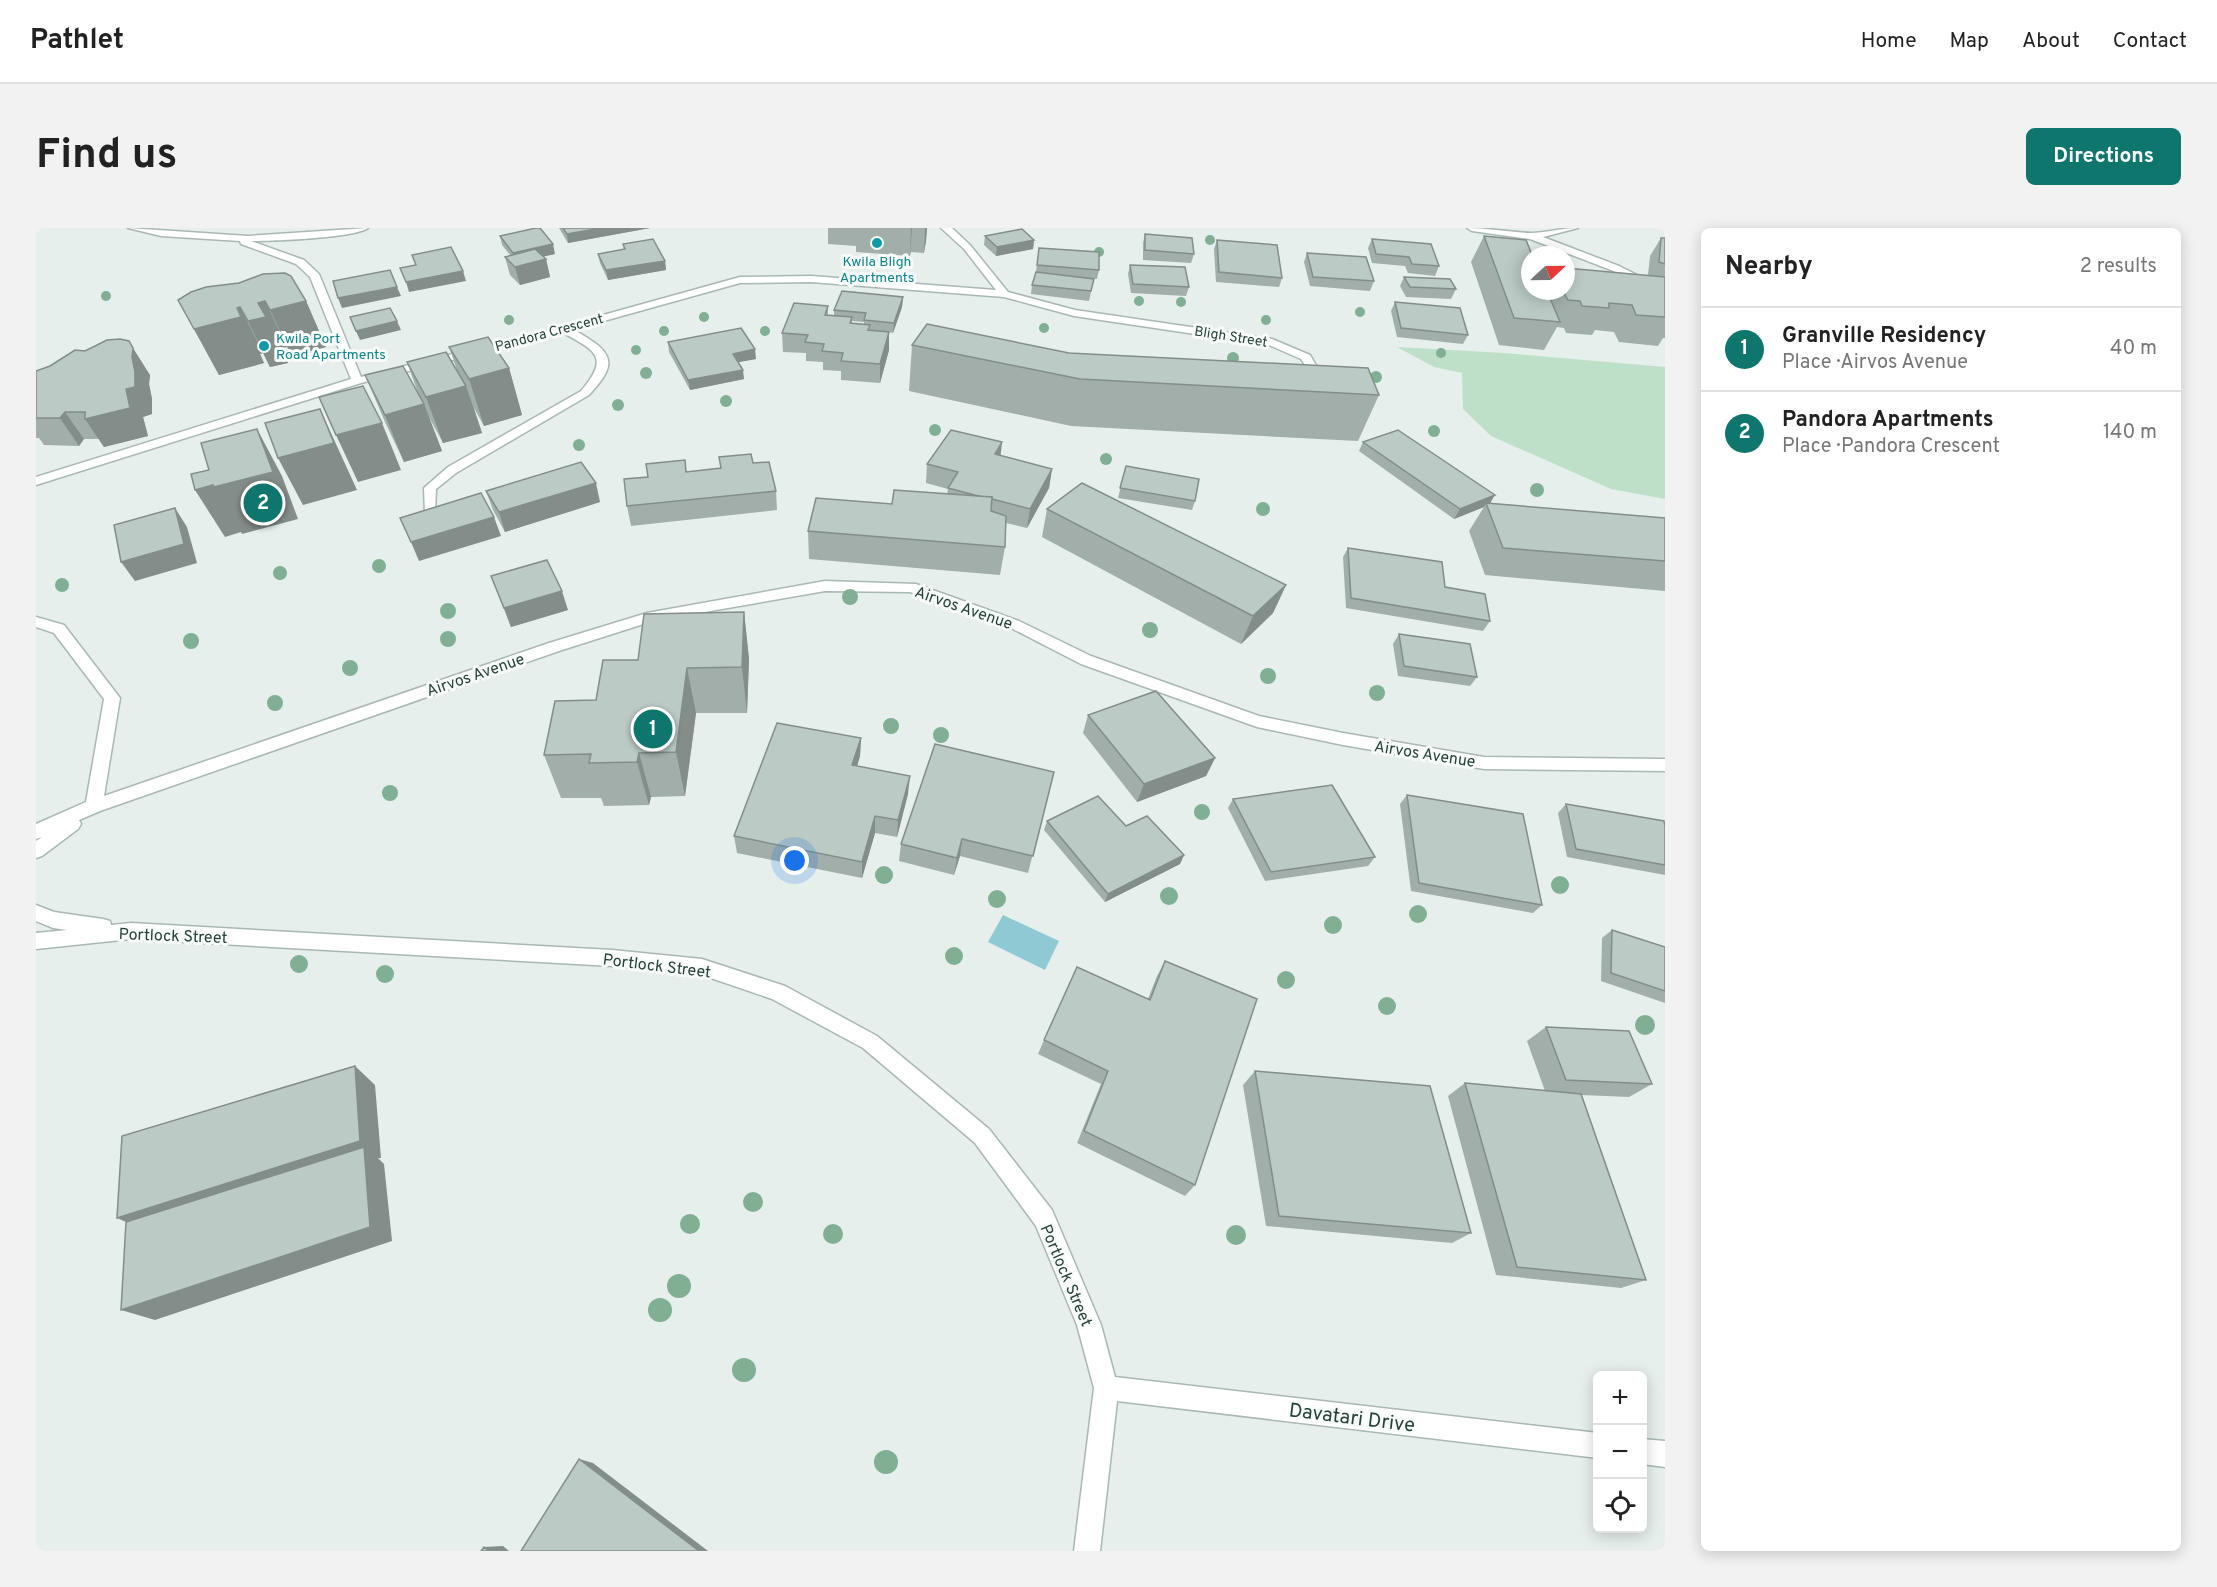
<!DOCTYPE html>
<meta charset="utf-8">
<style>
:root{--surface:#fff;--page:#f2f2f2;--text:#222;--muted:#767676;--line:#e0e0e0;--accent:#0f766e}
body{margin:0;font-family:Overpass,sans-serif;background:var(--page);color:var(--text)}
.controls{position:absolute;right:18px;bottom:18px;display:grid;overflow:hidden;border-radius:9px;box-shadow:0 3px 15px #0003}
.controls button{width:54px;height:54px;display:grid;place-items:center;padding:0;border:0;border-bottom:2px solid var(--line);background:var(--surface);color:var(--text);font:30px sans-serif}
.compass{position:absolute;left:1485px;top:18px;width:54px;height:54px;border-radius:50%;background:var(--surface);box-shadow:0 3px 15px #0003;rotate:68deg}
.you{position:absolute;left:759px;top:633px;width:21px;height:21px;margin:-15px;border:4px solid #fff;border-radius:50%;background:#1a73e8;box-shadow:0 0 0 9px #1a73e833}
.badge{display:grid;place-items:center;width:39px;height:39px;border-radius:50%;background:var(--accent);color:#fff;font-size:20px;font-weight:700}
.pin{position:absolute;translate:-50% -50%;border:3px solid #fff;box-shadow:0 2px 6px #0006}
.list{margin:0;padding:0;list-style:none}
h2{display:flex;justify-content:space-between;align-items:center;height:78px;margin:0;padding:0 24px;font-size:26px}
h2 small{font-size:20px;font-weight:400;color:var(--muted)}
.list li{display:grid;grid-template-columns:39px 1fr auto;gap:18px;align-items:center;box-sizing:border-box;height:84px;padding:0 24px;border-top:2px solid var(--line)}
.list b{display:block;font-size:22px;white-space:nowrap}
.list p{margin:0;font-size:20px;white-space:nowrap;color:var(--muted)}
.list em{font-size:20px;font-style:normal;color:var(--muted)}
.icon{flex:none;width:33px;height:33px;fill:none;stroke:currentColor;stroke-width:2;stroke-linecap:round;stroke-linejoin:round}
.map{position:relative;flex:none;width:1629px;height:1323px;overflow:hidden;border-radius:9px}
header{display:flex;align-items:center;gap:36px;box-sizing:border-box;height:84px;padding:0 30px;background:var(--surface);border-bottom:2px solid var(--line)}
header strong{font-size:28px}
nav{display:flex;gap:33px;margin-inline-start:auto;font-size:21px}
.intro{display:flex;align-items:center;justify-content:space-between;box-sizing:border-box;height:144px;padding:0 36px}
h1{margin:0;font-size:42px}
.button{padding:15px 27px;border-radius:9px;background:var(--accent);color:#fff;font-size:21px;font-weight:700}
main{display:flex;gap:36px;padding:0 36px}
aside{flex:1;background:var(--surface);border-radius:9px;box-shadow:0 3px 15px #0003}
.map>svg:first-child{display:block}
.green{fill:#bfe0c8}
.water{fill:#8ec9d4}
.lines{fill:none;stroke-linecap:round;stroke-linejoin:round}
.lane-casing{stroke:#a8b8b2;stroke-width:3}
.street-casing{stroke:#a8b8b2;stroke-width:3}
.lane{fill:#fff;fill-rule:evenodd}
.street{fill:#fff;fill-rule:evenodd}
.tree{fill:#80af93}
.wall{fill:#a1aea9;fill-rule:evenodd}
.shaded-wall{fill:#838d89}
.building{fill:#bbcac4;stroke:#838d89;stroke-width:1.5}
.culture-dot{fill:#0f9aa8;stroke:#f7fbf9;stroke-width:2}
.labels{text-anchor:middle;stroke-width:6;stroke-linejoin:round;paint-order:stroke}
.far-culture-label{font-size:14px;fill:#0d838f;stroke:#f7fbf9}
.far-street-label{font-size:14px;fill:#24423a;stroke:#f7fbf9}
.street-label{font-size:16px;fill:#24423a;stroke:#f7fbf9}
.near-street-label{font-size:20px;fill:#24423a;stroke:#f7fbf9}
</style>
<header>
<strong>Pathlet</strong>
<nav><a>Home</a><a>Map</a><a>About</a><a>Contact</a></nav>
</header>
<div class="intro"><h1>Find us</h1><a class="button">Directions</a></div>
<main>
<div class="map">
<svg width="1629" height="1323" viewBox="0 0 1629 1323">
<rect width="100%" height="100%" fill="#e6efeb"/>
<polygon class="green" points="1361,119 1468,125 1629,139 1629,271 1575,261 1455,208 1427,181 1426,145 1398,139"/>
<polygon class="water" points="967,687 1023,713 1009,742 952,714"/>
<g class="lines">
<defs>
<path id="lane" d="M528 98C537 100 545 106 553 111 584 130 573 145 553 167L420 245 400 261 399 285H389L388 260 412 239 545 163C576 127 557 122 524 103L523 101Z"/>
<g id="street">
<path d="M92 0 212 8 332 0C318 10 236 13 215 13L268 32 283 46 325 149 524 99 704 49 775 48 960 62 928 21 905 0H916L934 17 972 64 1039 82 1236 111 1274 127 1281 139 1255 149 1249 146 1269 137 1265 131 1233 117 1038 88 968 69 775 54 704 55 532 103 325 155 0 257V249L315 151 274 49 260 36 205 16 204 13 125 8Z"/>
<path d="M1431 0C1452 0 1473 4 1494 5 1508 5 1526 0 1542 0L1507 9 1583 38 1629 61V68L1575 42 1494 11 1436 3Z"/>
<polygon points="789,353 880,356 983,393 1055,428 1223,488 1307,505 1448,529 1629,531 1629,543 1448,541 1307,517 1221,499 1045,436 973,399 874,364 789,363 617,393 523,423 64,583 43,592 45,596 42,601 6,628 0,630 0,613 6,609 0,611 0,596 50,574 68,471 18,405 0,399 0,389 28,397 84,470 68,568 513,415 611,385"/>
<polygon points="0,677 18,684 67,691 74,693 75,697 95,695 576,722 666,731 749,758 841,808 953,901 1016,982 1065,1097 1079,1149 1562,1205 1562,1230 1081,1173 1064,1323 1038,1323 1058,1160 1041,1097 1000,998 939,915 827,820 736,771 666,747 576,738 95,711 0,721 0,705 31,702 17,700 0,693"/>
<polygon points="1606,1211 1629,1213 1629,1239 1606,1236"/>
</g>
</defs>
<use href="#lane" class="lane-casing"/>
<use href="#street" class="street-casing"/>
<use href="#lane" class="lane"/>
<use href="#street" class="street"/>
</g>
<g class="tree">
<circle cx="1174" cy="12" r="5"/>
<circle cx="1063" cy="24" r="5"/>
<circle cx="70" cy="68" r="5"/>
<circle cx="1103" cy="73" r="5"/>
<circle cx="1145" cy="74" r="5"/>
<circle cx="1324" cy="84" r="5"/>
<circle cx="668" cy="89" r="5"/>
<circle cx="473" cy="92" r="5"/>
<circle cx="1230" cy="92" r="5"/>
<circle cx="1008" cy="100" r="5"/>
<circle cx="628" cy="103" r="5"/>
<circle cx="729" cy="103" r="5"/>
<circle cx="600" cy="122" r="5"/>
<circle cx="1405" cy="125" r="5"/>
<circle cx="1197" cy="130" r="6"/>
<circle cx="610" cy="145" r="6"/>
<circle cx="1340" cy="149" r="6"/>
<circle cx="690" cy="173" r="6"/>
<circle cx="582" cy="177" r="6"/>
<circle cx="899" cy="202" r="6"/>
<circle cx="1398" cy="203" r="6"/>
<circle cx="543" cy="217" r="6"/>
<circle cx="1070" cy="231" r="6"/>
<circle cx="1501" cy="262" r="7"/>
<circle cx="1227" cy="281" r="7"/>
<circle cx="343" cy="338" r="7"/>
<circle cx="244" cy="345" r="7"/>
<circle cx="26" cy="357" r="7"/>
<circle cx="814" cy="369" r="8"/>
<circle cx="412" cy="383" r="8"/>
<circle cx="1114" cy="402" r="8"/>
<circle cx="412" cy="411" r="8"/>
<circle cx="155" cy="413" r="8"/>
<circle cx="314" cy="440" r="8"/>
<circle cx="1232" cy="448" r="8"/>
<circle cx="1341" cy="465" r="8"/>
<circle cx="239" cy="475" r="8"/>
<circle cx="855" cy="498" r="8"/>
<circle cx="905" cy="507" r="8"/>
<circle cx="354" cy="565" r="8"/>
<circle cx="1166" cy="584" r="8"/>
<circle cx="848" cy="647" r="9"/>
<circle cx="1524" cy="657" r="9"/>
<circle cx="1133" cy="668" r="9"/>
<circle cx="961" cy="671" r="9"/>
<circle cx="1382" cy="686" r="9"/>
<circle cx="1297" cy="697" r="9"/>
<circle cx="918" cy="728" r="9"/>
<circle cx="263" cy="736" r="9"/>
<circle cx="349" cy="746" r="9"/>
<circle cx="1250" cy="752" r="9"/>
<circle cx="1351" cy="778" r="9"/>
<circle cx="1609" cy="797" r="10"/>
<circle cx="717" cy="974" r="10"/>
<circle cx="654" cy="996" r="10"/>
<circle cx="797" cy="1006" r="10"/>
<circle cx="1200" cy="1007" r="10"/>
<circle cx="643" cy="1058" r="12"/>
<circle cx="624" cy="1082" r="12"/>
<circle cx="708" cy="1142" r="12"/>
<circle cx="850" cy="1234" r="12"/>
</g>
<g class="wall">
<polygon points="523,0 614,0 532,15"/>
<polygon points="792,0 891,0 890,13 888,25 875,24 874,28 820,24 820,18 792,16"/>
<polygon points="1109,6 1158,26 1155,35 1107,32 1107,15"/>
<polygon points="464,8 519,26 507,28 510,31 514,49 484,57 474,47 469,29 474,27 466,17"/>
<polygon points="949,8 998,12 997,21 960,28 948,17"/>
<polygon points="1448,8 1494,63 1530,63 1612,47 1614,28 1625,10 1629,10 1629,110 1627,110 1622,118 1583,114 1578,104 1559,102 1556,107 1530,105 1528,100 1521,99 1508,122 1463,117 1435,34"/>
<polygon points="1336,11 1403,38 1399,48 1372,45 1369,38 1336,35 1332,20"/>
<polygon points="1181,12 1246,50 1243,59 1180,54 1178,21"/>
<polygon points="587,16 629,33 630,42 572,52 564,35 562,26 588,22"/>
<polygon points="1003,20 1063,42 1061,51 1052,50 1058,51 1053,73 995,66 996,57 1000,44"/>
<polygon points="1271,25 1338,53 1334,63 1274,58 1268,34"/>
<polygon points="1094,37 1153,59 1150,68 1095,65 1092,46"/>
<polygon points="1368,49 1420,61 1415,71 1370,69 1364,58"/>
<path d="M867 69 866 79 857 105 853 104V122L844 155 805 152V143L787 142V134L770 133V125L747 124 746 105 792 78V87L798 88V82ZM816 93 828 94V96L816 95Z"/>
<polygon points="142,72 270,73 290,119 256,128 251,119 245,120 252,135 234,139 227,125 224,126 228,135 183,147"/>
<polygon points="1359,74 1432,107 1427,116 1361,109 1355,83"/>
<polygon points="632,114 720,131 702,134 708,151 654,162 633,124"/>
<polygon points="876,117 1343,167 1322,213 1035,198 873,163"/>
<polygon points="413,119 473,140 486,187 448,198 438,180 446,205 407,215 393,189 406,223 368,234 349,194 329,147 383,168 371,134 421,142"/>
<polygon points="14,138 114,147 113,156 116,171 116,186 107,189 112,208 68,219 63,211 48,211 43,218 8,217 3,210 0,210 0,143"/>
<polygon points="1327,214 1454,276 1629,290 1629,363 1449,347 1433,303 1448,279 1418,291 1323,223"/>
<polygon points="965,228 1016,241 1013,260 991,300 970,295 969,319 964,347 773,331 772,303 856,276 911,266 912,261 890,255 891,236"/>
<polygon points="683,229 717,235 740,263 741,282 595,298 591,278 651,244 685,240"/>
<polygon points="1090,238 1159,273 1156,282 1082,270"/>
<polygon points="450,263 564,274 469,304 457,282"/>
<polygon points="1011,281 1250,357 1237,385 1205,416 1006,309"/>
<polygon points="1312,320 1409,359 1454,393 1447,403 1310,380 1307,329"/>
<polygon points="455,348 532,382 475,399"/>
<polygon points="708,384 713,431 711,485 660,485 649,568 615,569 613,577 568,578 565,570 525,570 508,527 560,472 602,432"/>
<polygon points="1363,406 1441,449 1434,458 1362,448 1357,416"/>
<polygon points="1052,487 1179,530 1170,548 1101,574 1047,505"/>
<polygon points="825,510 824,528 821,538 872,566 861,609 839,605 826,650 701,625 698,608"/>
<polygon points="1018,544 992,645 924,628 918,647 863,633 865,616"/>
<polygon points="1371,567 1506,677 1497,685 1375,663 1364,576"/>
<polygon points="1197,571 1339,629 1332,638 1229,653 1192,580"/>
<polygon points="1530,576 1629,598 1629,647 1531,629 1522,585"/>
<polygon points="1011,593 1090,598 1148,627 1144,636 1069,674 1008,602"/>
<polygon points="1576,702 1629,719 1629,775 1565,753 1566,710"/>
<polygon points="1129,733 1159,957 1149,968 1041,915 1065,856 1002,826 1008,812 1112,771 1121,748"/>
<polygon points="1510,799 1616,856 1593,869 1546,867 1610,1052 1585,1060 1460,1047 1412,868 1429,855 1509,863 1491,813"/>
<polygon points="1219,843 1435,1005 1416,1015 1230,998 1207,857"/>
</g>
<g class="shaded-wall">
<polygon points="565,0 614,0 532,15 531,6"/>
<polygon points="875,0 876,0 874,28"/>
<polygon points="889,0 891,0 890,13 888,25"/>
<polygon points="998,12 997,21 960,28 961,19"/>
<polygon points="517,16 519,26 480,35 477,25"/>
<polygon points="510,31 514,49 484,57 479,39"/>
<polygon points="629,33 630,42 572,52 570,42"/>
<polygon points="427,43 430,53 373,64 370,54"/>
<polygon points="361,59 365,68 306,80 302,70"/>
<polygon points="867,69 866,79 857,105 858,95"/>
<polygon points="229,73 251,119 245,120 252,135 234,139 212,93 222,75"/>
<polygon points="270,73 290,119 256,128 234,82"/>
<polygon points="204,79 227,125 224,126 228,135 183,147 158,101"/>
<polygon points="361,93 365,102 324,112 320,103"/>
<polygon points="853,104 853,122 844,155 844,136"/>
<polygon points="97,120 114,147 113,156 116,171 116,186 107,189 112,208 68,219 49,191 90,161"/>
<polygon points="719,121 720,131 698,135 697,126"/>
<polygon points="473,140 486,187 448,198 433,151"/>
<polygon points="707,142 708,151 654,162 652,152"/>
<polygon points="430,158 446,205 407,215 390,169"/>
<polygon points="388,176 406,223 368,234 349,187"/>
<polygon points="284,181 321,262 267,277 242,230"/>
<polygon points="29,184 48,211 43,218 24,190"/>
<polygon points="346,195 365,242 322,254 300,207"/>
<polygon points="221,201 246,248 262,291 206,306 205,304 189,309 159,262"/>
<polygon points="966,214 964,233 959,226"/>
<polygon points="1016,241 1013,260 991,300 994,281"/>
<polygon points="560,255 564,274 469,304 463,284"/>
<polygon points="1459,267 1453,277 1450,275 1448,279 1418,291 1424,281"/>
<polygon points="139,280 151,299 161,335 99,353 85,334"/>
<polygon points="458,289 465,308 383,333 375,314"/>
<polygon points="1250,357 1237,385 1205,416 1217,388"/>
<polygon points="526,363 532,382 475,399 468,380"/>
<polygon points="708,384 713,431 711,485 706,439"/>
<polygon points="651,440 660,485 649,568 640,524"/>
<polygon points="825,510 824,528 816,555 816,537"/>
<polygon points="603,525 615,569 613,577 601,534"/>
<polygon points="1179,530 1170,548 1101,574 1108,556"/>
<polygon points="874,548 872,566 861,609 862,592"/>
<polygon points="839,588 839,605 826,650 826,634"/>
<polygon points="926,611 924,628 918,647 921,630"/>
<polygon points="1148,627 1144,636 1069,674 1072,666"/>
<polygon points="319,838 339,857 345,930 342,930 348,936 356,1013 119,1092 85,1082 113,1004 81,990"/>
<polygon points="543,1231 557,1235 672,1323 663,1323"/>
<polygon points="467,1318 473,1323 453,1323 448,1319"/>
</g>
<g class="building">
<polygon points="500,0 504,0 517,16 477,25 464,8"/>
<polygon points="527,0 565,0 531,6"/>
<polygon points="986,1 998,12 961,19 949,8"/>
<polygon points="1109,6 1156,10 1158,26 1109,22"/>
<polygon points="1448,8 1490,12 1496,27 1494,27 1494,63 1511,63 1524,94 1478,90"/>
<polygon points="1625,10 1629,10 1629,36 1623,34"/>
<polygon points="617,11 629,33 570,42 562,26 589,21 587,16"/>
<polygon points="1336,11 1395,16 1403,38 1376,36 1373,29 1340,26"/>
<polygon points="1181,12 1241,17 1246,50 1183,44"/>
<polygon points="415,19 427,43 370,54 364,40 380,37 376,27"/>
<polygon points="1003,20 1063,24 1063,42 1001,37"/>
<polygon points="499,21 510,31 479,39 469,29"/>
<polygon points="1271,25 1330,29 1338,53 1277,49"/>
<polygon points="1094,37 1149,39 1153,59 1097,56"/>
<polygon points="1530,40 1629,49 1629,89 1600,87 1596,77 1573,75 1573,80 1546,78 1544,73 1532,72 1527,63 1530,63"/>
<polygon points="354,42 361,59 302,70 297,53"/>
<polygon points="1000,44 1058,51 1055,63 996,57"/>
<polygon points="249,45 255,48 270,73 234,82 229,73 222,75 230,89 212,93 204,79 201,80 205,89 158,101 142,72 155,64 170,59 203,55 227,46"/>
<polygon points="1368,49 1414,51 1420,61 1374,59"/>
<polygon points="806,63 867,69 858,95 828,92 830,85 798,82"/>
<polygon points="1359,74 1424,80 1432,107 1365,100"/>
<polygon points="758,75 792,78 789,87 816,89 814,95 834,97 832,102 853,104 844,136 805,133 807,125 786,123 788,116 769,114 772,107 746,105"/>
<polygon points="354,80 361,93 320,103 314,89"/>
<polygon points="891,96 1033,125 1332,140 1343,167 1044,151 876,117"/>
<polygon points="705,100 719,121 697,126 707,142 652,152 632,114"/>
<polygon points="452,109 473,140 433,151 413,119"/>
<polygon points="84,111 93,113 97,120 96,129 99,144 99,159 90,161 94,180 49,191 49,184 29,184 24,190 0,190 0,143 14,138 39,122 49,123 71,112"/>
<polygon points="410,124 430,158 390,169 371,134"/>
<polygon points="367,138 388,176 349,187 329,147"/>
<polygon points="327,158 346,195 300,207 283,169"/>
<polygon points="284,181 298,215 242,230 229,195"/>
<polygon points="221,201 237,244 178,259 177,257 159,262 155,246 173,242 165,215"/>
<polygon points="915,202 966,214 959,226 1016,241 994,281 956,271 956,269 946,269 912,260 922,244 891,236"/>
<polygon points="1362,202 1459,267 1424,281 1327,214"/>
<polygon points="715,226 717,235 733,234 740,263 591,278 588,251 612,249 610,236 649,232 650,244 685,240 683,229"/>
<polygon points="545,234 560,255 463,284 450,263"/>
<polygon points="1090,238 1163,251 1159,273 1084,260"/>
<polygon points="1046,255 1250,357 1217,388 1011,281"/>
<polygon points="858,262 956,269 955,283 970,288 969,319 772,303 780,270 856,276"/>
<polygon points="445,265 458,289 375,314 364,290"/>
<polygon points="1450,275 1629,290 1629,333 1467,320"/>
<polygon points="139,280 148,316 85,334 78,297"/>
<polygon points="1312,320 1406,334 1409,359 1449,366 1454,393 1315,370"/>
<polygon points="511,332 526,363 468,380 455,348"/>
<polygon points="708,384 706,439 651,440 640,524 603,525 601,534 553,535 555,526 508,527 519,473 560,472 567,432 602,432 608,386"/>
<polygon points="1363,406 1434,416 1441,449 1368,438"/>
<polygon points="1120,463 1179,530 1108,556 1052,487"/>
<polygon points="741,495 825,510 816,537 874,548 862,592 839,588 826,634 698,608"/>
<polygon points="899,516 1018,544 997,628 926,611 921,630 865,616"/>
<polygon points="1296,557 1339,629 1235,644 1197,571"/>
<polygon points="1371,567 1487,586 1506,677 1383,655"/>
<polygon points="1062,568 1090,598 1111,588 1148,627 1072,666 1011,593"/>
<polygon points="1530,576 1628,593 1629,598 1629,637 1540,621"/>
<polygon points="1576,702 1629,719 1629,763 1575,745"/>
<polygon points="1129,733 1221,771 1159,957 1048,903 1072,843 1008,812 1041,739 1114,772"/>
<polygon points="1510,799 1593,803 1616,856 1530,852"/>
<polygon points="319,838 324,913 81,990 86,908"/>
<polygon points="1219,843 1394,858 1435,1005 1243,988"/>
<polygon points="1429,855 1545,866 1610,1052 1481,1039"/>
<polygon points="328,919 334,999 85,1082 90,994"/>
<polygon points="543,1231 663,1323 485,1323"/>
<polygon points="448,1319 453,1323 445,1323"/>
</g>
<g class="culture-dot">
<circle cx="841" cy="15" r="6"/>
<circle cx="228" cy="118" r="6"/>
</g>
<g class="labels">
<g class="far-culture-label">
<text x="841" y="38">Kwila Bligh<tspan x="841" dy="16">Apartments</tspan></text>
<text x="240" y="115" text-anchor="start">Kwila Port<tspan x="240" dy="16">Road Apartments</tspan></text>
</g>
<g class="far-street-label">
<text transform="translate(513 104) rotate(-15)" y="5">Pandora Crescent</text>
<text transform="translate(1195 108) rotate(9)" y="5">Bligh Street</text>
</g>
<g class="street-label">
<text transform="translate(928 379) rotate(19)" y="6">Airvos Avenue</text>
<text transform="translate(439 446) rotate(-19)" y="6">Airvos Avenue</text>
<text transform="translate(1389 525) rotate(9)" y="6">Airvos Avenue</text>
<text transform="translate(137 707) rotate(2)" y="6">Portlock Street</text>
<text transform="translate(621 737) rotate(7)" y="6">Portlock Street</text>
<text transform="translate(1031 1047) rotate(67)" y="6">Portlock Street</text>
</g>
<g class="near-street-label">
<text transform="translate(1316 1189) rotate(7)" y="7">Davatari Drive</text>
</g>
</g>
</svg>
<div class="controls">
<button>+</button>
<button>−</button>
<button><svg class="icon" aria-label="locate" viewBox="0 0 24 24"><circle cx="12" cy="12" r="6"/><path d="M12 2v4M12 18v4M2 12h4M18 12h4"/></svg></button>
</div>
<svg class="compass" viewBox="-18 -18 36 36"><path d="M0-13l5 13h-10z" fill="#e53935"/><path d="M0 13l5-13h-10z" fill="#767676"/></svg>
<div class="you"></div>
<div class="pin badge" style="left:617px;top:501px">1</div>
<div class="pin badge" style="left:227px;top:275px">2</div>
</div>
<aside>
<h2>Nearby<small>2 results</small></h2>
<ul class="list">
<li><span class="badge">1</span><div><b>Granville Residency</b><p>Place · Airvos Avenue</p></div><em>40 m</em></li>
<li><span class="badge">2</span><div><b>Pandora Apartments</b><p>Place · Pandora Crescent</p></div><em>140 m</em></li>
</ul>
</aside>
</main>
